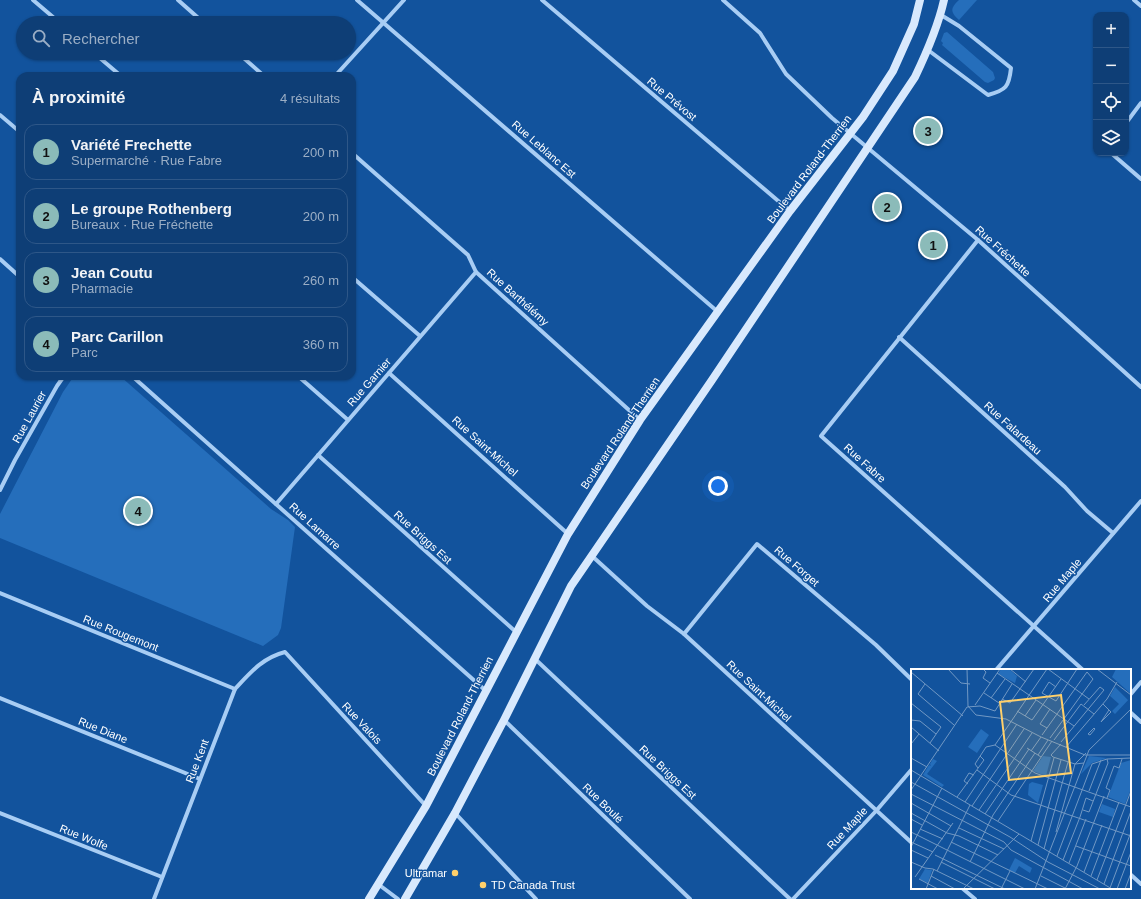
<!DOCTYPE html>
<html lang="fr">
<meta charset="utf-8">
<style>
:root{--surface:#0e3e76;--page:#1c497e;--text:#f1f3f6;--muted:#9baec5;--line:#2e5788;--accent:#8bbbb9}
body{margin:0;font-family:Helvetica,sans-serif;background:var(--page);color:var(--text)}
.controls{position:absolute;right:12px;top:12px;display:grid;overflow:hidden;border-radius:8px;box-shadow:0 1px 3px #0004}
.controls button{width:36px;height:36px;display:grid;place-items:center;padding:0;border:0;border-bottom:1px solid var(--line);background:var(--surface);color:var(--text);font:20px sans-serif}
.you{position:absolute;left:718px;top:486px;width:14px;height:14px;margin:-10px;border:3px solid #fff;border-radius:50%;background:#1a73e8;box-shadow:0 0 0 6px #1a73e833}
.badge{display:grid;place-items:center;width:26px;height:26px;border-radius:50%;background:var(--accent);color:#111;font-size:13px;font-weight:700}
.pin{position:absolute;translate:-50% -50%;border:2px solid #fff;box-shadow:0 1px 4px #0006}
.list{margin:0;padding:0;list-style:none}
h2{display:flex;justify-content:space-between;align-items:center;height:52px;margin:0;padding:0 16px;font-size:17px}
h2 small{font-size:13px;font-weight:400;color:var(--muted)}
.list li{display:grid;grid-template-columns:26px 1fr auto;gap:12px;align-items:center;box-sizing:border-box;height:56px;margin:0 8px 8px;padding:0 8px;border:1px solid var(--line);border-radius:12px}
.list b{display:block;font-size:15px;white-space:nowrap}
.list p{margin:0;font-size:13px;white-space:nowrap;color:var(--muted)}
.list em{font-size:13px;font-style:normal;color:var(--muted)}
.icon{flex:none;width:22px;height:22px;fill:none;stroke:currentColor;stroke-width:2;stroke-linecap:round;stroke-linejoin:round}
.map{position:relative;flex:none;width:1141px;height:899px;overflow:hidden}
.search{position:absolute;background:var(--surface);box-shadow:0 1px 3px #0004;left:16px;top:16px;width:340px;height:44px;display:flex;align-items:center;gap:10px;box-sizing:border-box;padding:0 14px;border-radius:22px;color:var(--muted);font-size:15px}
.panel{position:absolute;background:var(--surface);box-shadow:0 1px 3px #0004;left:16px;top:72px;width:340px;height:308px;border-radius:12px}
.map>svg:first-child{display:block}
.green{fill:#256ebb}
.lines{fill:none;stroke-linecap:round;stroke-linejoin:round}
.minor{stroke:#a8cdf4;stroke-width:4}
.secondary{stroke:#d8e9fd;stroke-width:8}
.poi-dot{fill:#ffd06b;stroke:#12539d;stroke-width:1.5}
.labels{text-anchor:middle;stroke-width:3;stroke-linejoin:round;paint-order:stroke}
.street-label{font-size:11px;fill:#fff;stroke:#12539d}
.poi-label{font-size:11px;fill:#fff;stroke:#12539d;text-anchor:end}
.inset-road{fill:none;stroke:#7198c4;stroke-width:1}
.view{fill:#ffd06b;fill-opacity:0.15;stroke:#ffd06b;stroke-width:2}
.inset-edge{fill:none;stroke:#fff;stroke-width:2}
</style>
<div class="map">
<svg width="1141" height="899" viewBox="0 0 1141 899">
<rect width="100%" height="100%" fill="#12539d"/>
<g class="green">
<path d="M959 0H977L959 20C950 12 950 8 959 0Z"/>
<polygon points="947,32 993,72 995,78 994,80 988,83 985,82 942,45 943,43 941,41 944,33"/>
<polygon points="74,376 120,376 271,509 288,520 295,527 281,628 278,635 263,646 0,538 0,514 63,392"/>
</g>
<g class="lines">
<g class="minor">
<polyline points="33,0 60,23"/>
<polyline points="178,0 204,23"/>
<polyline points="357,0 718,312"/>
<polyline points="542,0 790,211"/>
<polyline points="723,0 760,33 786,74 832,118 978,240 1141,387"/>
<polyline points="1134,0 1141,6"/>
<path d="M928 50 988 95C1006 90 1009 87 1011 68L959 26 941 15"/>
<polyline points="94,53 121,76"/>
<polyline points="238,53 264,76"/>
<polyline points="335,76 404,0"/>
<polyline points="0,115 20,132"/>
<polyline points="1126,123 1141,103"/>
<polyline points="352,153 468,255 476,272 640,420"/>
<polyline points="1111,153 1141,179"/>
<polyline points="978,240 821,436 1083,670"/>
<polyline points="0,259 20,277"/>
<polyline points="352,277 420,336"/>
<polyline points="899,337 1065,487 1087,511 1113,533"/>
<polyline points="389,373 568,534"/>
<polyline points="132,376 486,691"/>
<polyline points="298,376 348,420"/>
<polyline points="318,455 516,632"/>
<polyline points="0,490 15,460 57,386 64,376"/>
<polyline points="276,504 476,272"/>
<polyline points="592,556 647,606 684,634 912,843"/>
<polyline points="0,593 235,689"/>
<polyline points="684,634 757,544 876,645 912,680"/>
<polyline points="534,658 790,899"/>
<polyline points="996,670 1141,501"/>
<polyline points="1130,695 1141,682"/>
<polyline points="0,698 200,779"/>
<polyline points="1130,712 1141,722"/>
<polyline points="504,720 690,899"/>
<polyline points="0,813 162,877"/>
<polyline points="455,813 536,899"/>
<polyline points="1130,874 1141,884"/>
<polyline points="378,884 398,899"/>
<polyline points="962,888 975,899"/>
<path d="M154 899 235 689C250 673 262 658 285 652L426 806"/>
<polyline points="793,899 876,811 912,769"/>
</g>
<g class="secondary">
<polyline points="369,899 426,806 568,534 640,420 790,211 863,117 893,71 914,24 920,0"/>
<path d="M405 899 455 813 504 720 571 586 712 380 915 77C927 52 938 27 944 0"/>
</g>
</g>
<g class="poi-dot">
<circle cx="455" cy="873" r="4"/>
<circle cx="483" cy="885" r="4"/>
</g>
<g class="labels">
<g class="street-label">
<text transform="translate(672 99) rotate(40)" y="4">Rue Prévost</text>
<text transform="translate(544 149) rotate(41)" y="4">Rue Leblanc Est</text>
<text transform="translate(809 169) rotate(-53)" y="4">Boulevard Roland-Therrien</text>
<text transform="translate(1003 251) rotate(42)" y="4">Rue Fréchette</text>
<text transform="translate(518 297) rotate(42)" y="4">Rue Barthélémy</text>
<text transform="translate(369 382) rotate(-49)" y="4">Rue Garnier</text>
<text transform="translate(29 417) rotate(-61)" y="4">Rue Laurier</text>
<text transform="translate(1013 428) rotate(42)" y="4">Rue Falardeau</text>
<text transform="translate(620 433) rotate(-56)" y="4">Boulevard Roland-Therrien</text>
<text transform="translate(485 446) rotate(42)" y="4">Rue Saint-Michel</text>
<text transform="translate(865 463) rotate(42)" y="4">Rue Fabre</text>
<text transform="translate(315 526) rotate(42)" y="4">Rue Lamarre</text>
<text transform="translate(423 537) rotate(42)" y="4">Rue Briggs Est</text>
<text transform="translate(797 566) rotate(41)" y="4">Rue Forget</text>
<text transform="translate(1062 580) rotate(-50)" y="4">Rue Maple</text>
<text transform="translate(121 633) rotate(22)" y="4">Rue Rougemont</text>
<text transform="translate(759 691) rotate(43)" y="4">Rue Saint-Michel</text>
<text transform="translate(460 716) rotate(-63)" y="4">Boulevard Roland-Therrien</text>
<text transform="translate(362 723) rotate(47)" y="4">Rue Valois</text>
<text transform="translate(103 730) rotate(22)" y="4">Rue Diane</text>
<text transform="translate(197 761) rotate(-69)" y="4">Rue Kent</text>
<text transform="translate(668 772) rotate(43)" y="4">Rue Briggs Est</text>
<text transform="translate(603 803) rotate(44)" y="4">Rue Boulé</text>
<text transform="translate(847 828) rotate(-47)" y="4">Rue Maple</text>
<text transform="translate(84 837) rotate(22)" y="4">Rue Wolfe</text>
</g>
<g class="poi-label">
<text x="447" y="877">Ultramar</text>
<text x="491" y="889" text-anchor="start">TD Canada Trust</text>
</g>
</g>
<g transform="translate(911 669)">
<rect width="220" height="220" fill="#12539d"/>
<path d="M90 0H98L106 7 104 14 87 5ZM205 0H220V25L201 8ZM204 18 217 31 220 28 204 45 201 42 208 35 199 27ZM70 60 78 66 66 84 57 78ZM132 87 140 88 135 107 122 102ZM178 87 196 89 181 94 170 105ZM22 90 26 92 16 105 33 116 31 118 12 106 18 96 20 97 19 95ZM220 91V120L214 135 197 128 210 94ZM121 113 132 116 127 134 117 126 118 115ZM191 135 204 140 202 148 188 143ZM104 189 121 199 119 204 108 197 104 204 98 201ZM14 200 21 201 17 214 8 210Z" fill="#256ebb"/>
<path class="inset-road" d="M37 0 50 14 59 15M56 0 57 37 65 46 95 50 130 68 174 86H220M72 0 75 3 72 9 79 14M99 0 115 13M137 0 178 30M186 0 220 26M0 3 52 47M86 4 163 57M14 15 7 25 43 56M145 18 138 13 131 24 145 32 166 0M73 24 88 34M80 29 94 10M91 30 99 34 123 0M0 34 30 58 19 74M192 35 200 43 190 53 198 41M64 36 89 0M106 42 121 51 150 10M114 47 125 31M0 51 9 52 25 65M0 58 28 82M136 59 129 55 139 40M183 59 184 60 179 66 177 65ZM131 66 176 3 182 10 139 69M143 71 170 35 183 45M150 73 193 21 189 18 173 36M0 75 8 65M150 75 140 86 142 88 164 95 173 94M84 76 124 104 220 138M84 76 136 0M155 78 196 30 206 13M116 79 130 88M120 82 130 68M127 86 137 71M0 89 16 98M67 99 64 95 75 78 84 76M0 101 201 220M66 101 100 126 220 167M0 113 99 168 137 193 189 220M57 115 53 112 58 104 63 106M0 121 56 38 69 37 84 42 101 15M178 122 190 91M0 125 93 173 100 181 172 220M46 128 73 91 69 87M196 129 199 121 195 119 203 97 208 99 211 90M54 133 106 55M0 134 40 157M61 137 113 60M68 141 121 64M172 141 178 143 197 94 196 90M0 144 36 164 48 167 87 186M74 145 118 80M169 148 175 129 182 132M0 150 11 156M87 152 141 72M48 159 93 180M9 160 32 170M0 163 114 220M145 163 164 95 175 84M120 172 143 89M0 173 22 183M40 173 137 220M127 176 150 91M165 177 220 197M0 178 31 119M133 180 157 93M0 181 17 189M24 186 94 220M146 187 181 95 196 90 220 89M152 191 169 148M0 193 14 199 22 200 63 220M30 193 84 220M59 193 82 146 124 84M158 194 175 150M26 202 59 136M173 203 191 156M20 207 44 220M130 207 156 220M180 207 208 133M4 208 42 154M8 210 27 220M186 211 220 122M193 215 220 142M199 219 220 163M15 220 23 200M52 220 108 165M90 220 99 202M124 220 178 81 220 40M154 220 166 197 193 127M206 220 220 183M214 220 220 204"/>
<path class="view" d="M150 26 160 104 98 111 89 33Z"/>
<rect width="220" height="220" class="inset-edge"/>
</g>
</svg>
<div class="controls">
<button>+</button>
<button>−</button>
<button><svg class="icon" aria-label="locate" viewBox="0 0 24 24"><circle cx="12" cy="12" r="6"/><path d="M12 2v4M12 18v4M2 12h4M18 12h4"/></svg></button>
<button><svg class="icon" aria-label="layers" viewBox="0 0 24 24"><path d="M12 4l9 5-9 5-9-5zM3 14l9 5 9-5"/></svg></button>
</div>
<div class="you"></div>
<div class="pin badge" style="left:933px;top:245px">1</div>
<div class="pin badge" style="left:887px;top:207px">2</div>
<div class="pin badge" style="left:928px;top:131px">3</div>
<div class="pin badge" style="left:138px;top:511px">4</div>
<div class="search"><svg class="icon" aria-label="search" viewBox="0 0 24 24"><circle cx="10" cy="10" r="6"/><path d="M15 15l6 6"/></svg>Rechercher</div>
<section class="panel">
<h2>À proximité<small>4 résultats</small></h2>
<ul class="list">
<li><span class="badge">1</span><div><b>Variété Frechette</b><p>Supermarché · Rue Fabre</p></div><em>200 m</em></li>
<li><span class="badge">2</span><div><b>Le groupe Rothenberg</b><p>Bureaux · Rue Fréchette</p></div><em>200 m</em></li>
<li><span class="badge">3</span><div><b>Jean Coutu</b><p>Pharmacie</p></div><em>260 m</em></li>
<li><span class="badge">4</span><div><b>Parc Carillon</b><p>Parc</p></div><em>360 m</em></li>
</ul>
</section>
</div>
